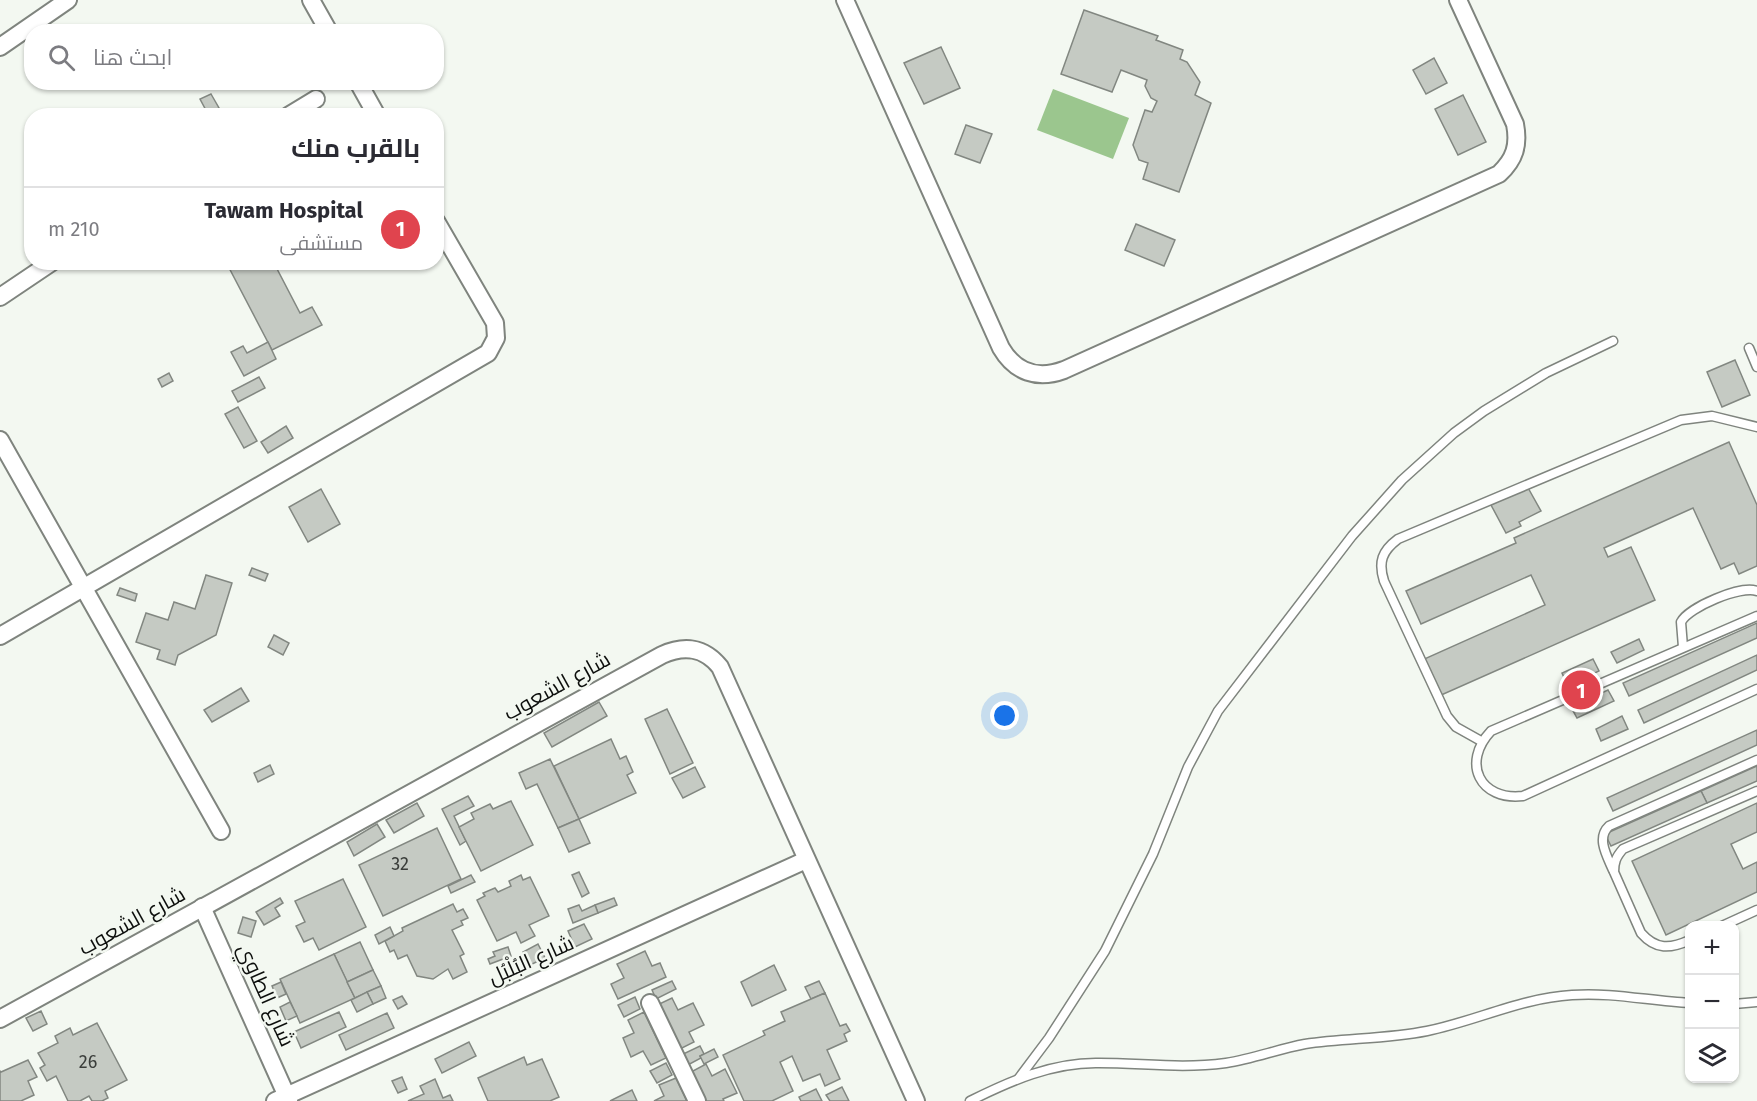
<!DOCTYPE html>
<html lang="ar">
<meta charset="utf-8">
<style>
:root{--surface:#fff;--page:#f2f2f3;--text:#2b2b33;--muted:#7c7c81;--line:#e1e1e2;--accent:#369104}
body{margin:0;font-family:"Fira Sans",Cairo,sans-serif;background:var(--page);color:var(--text);direction:rtl}
.controls{position:absolute;right:18px;bottom:18px;display:grid;overflow:hidden;border-radius:12px;box-shadow:0 2px 4px #0004}
.controls button{width:54px;height:54px;display:grid;place-items:center;padding:0;border:0;border-bottom:2px solid var(--line);background:var(--surface);color:var(--text);font:30px sans-serif}
.you{position:absolute;left:1005px;top:716px;width:21px;height:21px;margin:-15px;border:4px solid #fff;border-radius:50%;background:#1a73e8;box-shadow:0 0 0 9px #1a73e833}
.badge{display:grid;place-items:center;width:39px;height:39px;border-radius:50%;background:var(--accent);color:#fff;font-size:20px;font-weight:700}
.pin{position:absolute;translate:-50% -50%;border:3px solid #fff;box-shadow:0 2px 6px #0006}
.list{margin:0;padding:0;list-style:none}
h2{display:flex;justify-content:space-between;align-items:center;height:78px;margin:0;padding:0 24px;font-size:26px}
h2 small{font-size:20px;font-weight:400;color:var(--muted)}
.list li{display:grid;grid-template-columns:39px 1fr auto;gap:18px;align-items:center;box-sizing:border-box;height:84px;padding:0 24px;border-top:2px solid var(--line)}
.list b{display:block;font-size:22px;white-space:nowrap}
.list p{margin:0;font-size:20px;white-space:nowrap;color:var(--muted)}
.list em{font-size:20px;font-style:normal;color:var(--muted)}
.icon{flex:none;width:33px;height:33px;fill:none;stroke:currentColor;stroke-width:2;stroke-linecap:round;stroke-linejoin:round}
.map{position:relative;flex:none;width:1757px;height:1101px;overflow:hidden;direction:ltr}
.search{position:absolute;background:var(--surface);box-shadow:0 2px 4px #0004;left:24px;top:24px;width:420px;height:66px;display:flex;align-items:center;gap:15px;box-sizing:border-box;padding:0 21px;border-radius:24px;color:var(--muted);font-size:22px}
.panel{position:absolute;background:var(--surface);box-shadow:0 2px 4px #0004;left:24px;top:108px;width:420px;height:162px;border-radius:24px;direction:rtl}
.map>svg:first-child{display:block}
.water{fill:#9bc68e}
.building{fill:#c5cac3;stroke:#828781;stroke-width:1.5}
.lines{fill:none;stroke-linecap:round;stroke-linejoin:round}
.lane-casing{stroke:#7f847e;stroke-width:11}
.street-casing{stroke:#7f847e;stroke-width:20}
.lane{stroke:#fff;stroke-width:8}
.street{stroke:#fff;stroke-width:16}
.labels{text-anchor:middle;stroke-width:5;stroke-linejoin:round;paint-order:stroke}
.number-label{font-size:18px;fill:#3a3d3a}
.street-label{font-size:21px;fill:#0c0e0c;stroke:#f3f8f1}
</style>
<div class="map">
<svg width="1757" height="1101" viewBox="0 0 1757 1101">
<rect width="100%" height="100%" fill="#f3f8f1"/>
<polygon class="water" points="1053,89 1129,118 1113,159 1037,130"/>
<g class="building">
<polygon points="1084,10 1158,36 1156,40 1183,50 1180,59 1187,62 1200,82 1195,95 1211,103 1179,192 1143,179 1148,163 1139,160 1133,145 1145,110 1152,112 1157,101 1151,98 1145,86 1147,80 1121,70 1112,92 1061,74"/>
<polygon points="941,47 960,88 924,104 904,63"/>
<polygon points="1434,58 1447,83 1426,94 1413,70"/>
<polygon points="211,94 219,108 208,114 200,99"/>
<polygon points="1463,95 1486,142 1458,155 1435,109"/>
<polygon points="966,125 992,134 980,163 955,154"/>
<polygon points="1136,224 1175,240 1164,266 1125,250"/>
<polygon points="226,262 276,262 274,263 300,313 312,307 322,325 272,350"/>
<polygon points="268,342 276,359 244,376 231,352 243,346 247,353"/>
<polygon points="1735,360 1750,395 1722,407 1707,372"/>
<polygon points="169,373 173,381 162,387 158,379"/>
<polygon points="259,377 265,388 238,402 232,391"/>
<polygon points="238,407 257,441 244,448 225,414"/>
<polygon points="286,426 293,438 268,453 261,442"/>
<polygon points="1729,442 1757,505 1757,566 1739,574 1734,563 1721,569 1693,508 1604,548 1608,557 1631,547 1655,600 1439,696 1422,660 1545,605 1531,575 1421,624 1406,591 1516,543 1514,538"/>
<polygon points="1527,486 1541,511 1519,522 1521,526 1506,533 1491,505"/>
<polygon points="321,489 340,524 308,542 289,507"/>
<polygon points="252,568 268,574 265,581 249,575"/>
<polygon points="206,575 232,583 216,635 178,655 175,665 157,659 160,650 136,642 146,613 168,620 174,602 195,609"/>
<polygon points="120,588 137,594 135,601 117,595"/>
<polygon points="1757,623 1757,638 1629,696 1623,683"/>
<polygon points="274,635 289,643 283,655 268,647"/>
<polygon points="1639,639 1644,650 1617,663 1611,652"/>
<polygon points="1757,655 1757,670 1644,723 1638,710"/>
<polygon points="1593,659 1599,671 1568,686 1562,673"/>
<polygon points="241,688 249,701 212,722 204,710"/>
<polygon points="1608,690 1614,701 1577,718 1571,707"/>
<polygon points="599,702 607,716 552,747 544,733"/>
<polygon points="667,709 693,763 670,774 645,719"/>
<polygon points="1622,716 1628,729 1601,741 1596,729"/>
<polygon points="1757,730 1757,745 1613,811 1607,798"/>
<polygon points="611,739 620,759 626,756 633,772 627,775 636,793 579,819 554,766"/>
<polygon points="550,759 579,819 558,828 537,784 526,789 519,773"/>
<polygon points="270,765 274,774 258,782 254,773"/>
<polygon points="1757,766 1757,781 1707,803 1701,791"/>
<polygon points="695,767 705,787 683,798 672,778"/>
<polygon points="1701,791 1707,803 1611,846 1605,834"/>
<polygon points="468,796 474,806 454,816 466,841 460,845 442,809"/>
<polygon points="511,801 533,845 481,871 459,827 474,819 471,813 490,804 493,809"/>
<polygon points="417,803 424,816 394,833 386,820"/>
<polygon points="1757,803 1757,832 1731,844 1743,869 1757,862 1757,892 1666,935 1632,861"/>
<polygon points="579,819 590,843 569,852 558,828"/>
<polygon points="377,824 385,837 354,856 347,842"/>
<polygon points="437,828 461,879 383,916 359,865"/>
<polygon points="579,872 589,893 582,897 572,875"/>
<polygon points="471,875 475,882 451,893 448,886"/>
<polygon points="521,875 523,880 530,877 549,916 529,925 535,936 521,943 516,932 497,941 477,900 485,896 483,893 495,888 498,892 511,886 509,881"/>
<polygon points="343,879 366,927 319,950 313,938 304,942 296,926 305,922 295,901"/>
<polygon points="280,898 283,903 275,908 280,916 264,925 256,912"/>
<polygon points="614,898 617,905 598,913 595,905"/>
<polygon points="453,904 457,912 463,909 468,918 461,921 463,925 452,930 464,954 460,956 467,972 453,979 448,969 433,979 417,976 407,955 398,959 394,950 390,952 385,941 403,931 402,928"/>
<polygon points="579,905 582,911 595,905 598,913 573,923 568,909"/>
<polygon points="243,917 256,921 251,937 238,933"/>
<polygon points="584,924 592,939 575,947 568,931"/>
<polygon points="390,927 394,936 379,944 375,935"/>
<polygon points="360,942 373,970 347,982 334,954"/>
<polygon points="538,944 545,958 530,965 523,952"/>
<polygon points="508,947 511,956 490,964 488,959 495,956 493,952"/>
<polygon points="645,951 652,966 660,963 666,977 618,999 611,984 624,978 617,964"/>
<polygon points="334,954 355,998 300,1023 280,979"/>
<polygon points="774,965 786,990 752,1006 741,982"/>
<polygon points="373,970 381,986 355,998 347,982"/>
<polygon points="672,981 676,989 656,999 652,990"/>
<polygon points="819,981 825,993 811,999 805,987"/>
<polygon points="281,982 286,994 277,998 272,986"/>
<polygon points="381,986 386,998 373,1004 367,992"/>
<polygon points="367,992 373,1004 357,1012 351,1000"/>
<polygon points="825,993 840,1026 846,1024 850,1031 844,1034 847,1041 827,1050 840,1079 825,1086 820,1074 803,1081 792,1056 780,1062 793,1091 772,1101 744,1101 723,1055 765,1035 763,1031 785,1021 781,1012"/>
<polygon points="402,996 407,1004 398,1009 393,1000"/>
<polygon points="635,997 640,1009 624,1017 618,1005"/>
<polygon points="672,998 678,1010 693,1003 704,1025 689,1032 694,1042 676,1051 655,1006"/>
<polygon points="290,1002 297,1016 286,1021 280,1007"/>
<polygon points="41,1011 47,1024 33,1031 26,1018"/>
<polygon points="339,1012 346,1027 301,1048 294,1032"/>
<polygon points="644,1012 666,1058 651,1065 643,1051 631,1057 623,1038 634,1033 628,1020"/>
<polygon points="387,1013 394,1028 346,1050 339,1035"/>
<polygon points="97,1023 127,1080 105,1091 108,1098 102,1101 92,1101 89,1096 80,1101 68,1101 56,1076 47,1081 40,1068 45,1065 38,1053 58,1043 55,1036 70,1028 73,1035"/>
<polygon points="469,1042 476,1056 442,1073 435,1059"/>
<polygon points="700,1046 704,1054 700,1056 701,1058 686,1066 681,1055"/>
<polygon points="714,1049 718,1057 704,1064 700,1056"/>
<polygon points="524,1057 527,1065 542,1059 559,1097 550,1101 488,1101 478,1078"/>
<polygon points="28,1060 37,1077 28,1081 34,1095 21,1101 0,1101 0,1071 1,1072"/>
<polygon points="666,1063 672,1075 657,1083 650,1071"/>
<polygon points="706,1064 712,1076 725,1069 737,1093 723,1099 724,1101 706,1101 691,1072"/>
<polygon points="402,1077 407,1089 398,1093 392,1081"/>
<polygon points="676,1078 687,1101 654,1101 664,1096 659,1085"/>
<polygon points="435,1079 443,1098 450,1095 453,1101 408,1101 424,1094 420,1086"/>
<polygon points="842,1087 849,1101 830,1101 826,1095"/>
<polygon points="816,1089 822,1101 801,1101 799,1097"/>
<polygon points="632,1090 637,1101 610,1101"/>
</g>
<g class="lines">
<defs>
<g id="lane">
<polyline points="1749,348 1757,367"/>
<path d="M1757 616 1491 731C1461 763 1480 801 1523 796L1757 689"/>
<path d="M1683 647 1681 622C1689 607 1741 585 1757 591"/>
<path d="M1481 741 1456 727 1447 716 1384 581C1378 562 1382 551 1398 539L1681 420 1712 416 1757 427"/>
<path d="M1613 870C1607 856 1596 838 1609 826L1757 760"/>
<polyline points="1722,926 1757,910"/>
<path d="M1690 940C1670 949 1656 950 1641 933L1614 872C1614 862 1616 857 1623 849L1757 791"/>
<polyline points="1734,1004 1757,1002"/>
<polyline points="1019,1078 1049,1038 1105,951 1153,854 1188,767 1218,711 1352,536 1402,480 1454,433 1484,411 1546,373 1613,341"/>
<path d="M970 1101C1010 1081 1053 1062 1099 1063 1143 1063 1180 1069 1226 1063 1253 1059 1278 1049 1305 1044 1346 1038 1387 1039 1427 1031 1476 1021 1521 998 1572 995 1611 992 1650 1001 1690 1003"/>
</g>
<g id="street">
<polyline points="311,0 329,32"/>
<path d="M845 0 1001 348C1015 372 1037 380 1064 370L1499 174C1515 159 1519 145 1515 124L1458 0"/>
<polyline points="0,47 68,0"/>
<polyline points="358,82 377,116"/>
<polyline points="288,116 316,99"/>
<polyline points="0,297 52,262"/>
<polyline points="0,440 221,831"/>
<polyline points="0,636 488,353 496,338 495,323 436,221"/>
<polyline points="202,907 289,1101"/>
<polyline points="650,1003 697,1101"/>
<path d="M0 1019 662 655C684 645 704 647 720 667L916 1101"/>
<polyline points="275,1101 806,860"/>
</g>
</defs>
<use href="#lane" class="lane-casing"/>
<use href="#street" class="street-casing"/>
<use href="#lane" class="lane"/>
<use href="#street" class="street"/>
</g>
<g class="labels">
<g class="number-label">
<text x="400" y="870">32</text>
<text x="88" y="1068">26</text>
</g>
<g class="street-label">
<text transform="translate(557 686) rotate(-29)" y="7">شارع الشعوب</text>
<text transform="translate(132 921) rotate(-29)" y="7">شارع الشعوب</text>
<text transform="translate(531 960) rotate(-24)" y="7">شارع البُلْبُل</text>
<text transform="translate(266 995) rotate(66)" y="7">شارع الطاوي</text>
</g>
</g>
</svg>
<div class="controls">
<button>+</button>
<button>−</button>
<button><svg class="icon" aria-label="layers" viewBox="0 0 24 24"><path d="M12 4l9 5-9 5-9-5zM3 14l9 5 9-5"/></svg></button>
</div>
<div class="you"></div>
<div class="pin badge" style="left:1581px;top:690px;background:#e0444e">1</div>
<div class="search"><svg class="icon" aria-label="search" viewBox="0 0 24 24"><circle cx="10" cy="10" r="6"/><path d="M15 15l6 6"/></svg>ابحث هنا</div>
<section class="panel">
<h2>بالقرب منك<small></small></h2>
<ul class="list">
<li><span class="badge" style="background:#e0444e">1</span><div><b>Tawam Hospital</b><p>مستشفى</p></div><em>210 m</em></li>
</ul>
</section>
</div>
